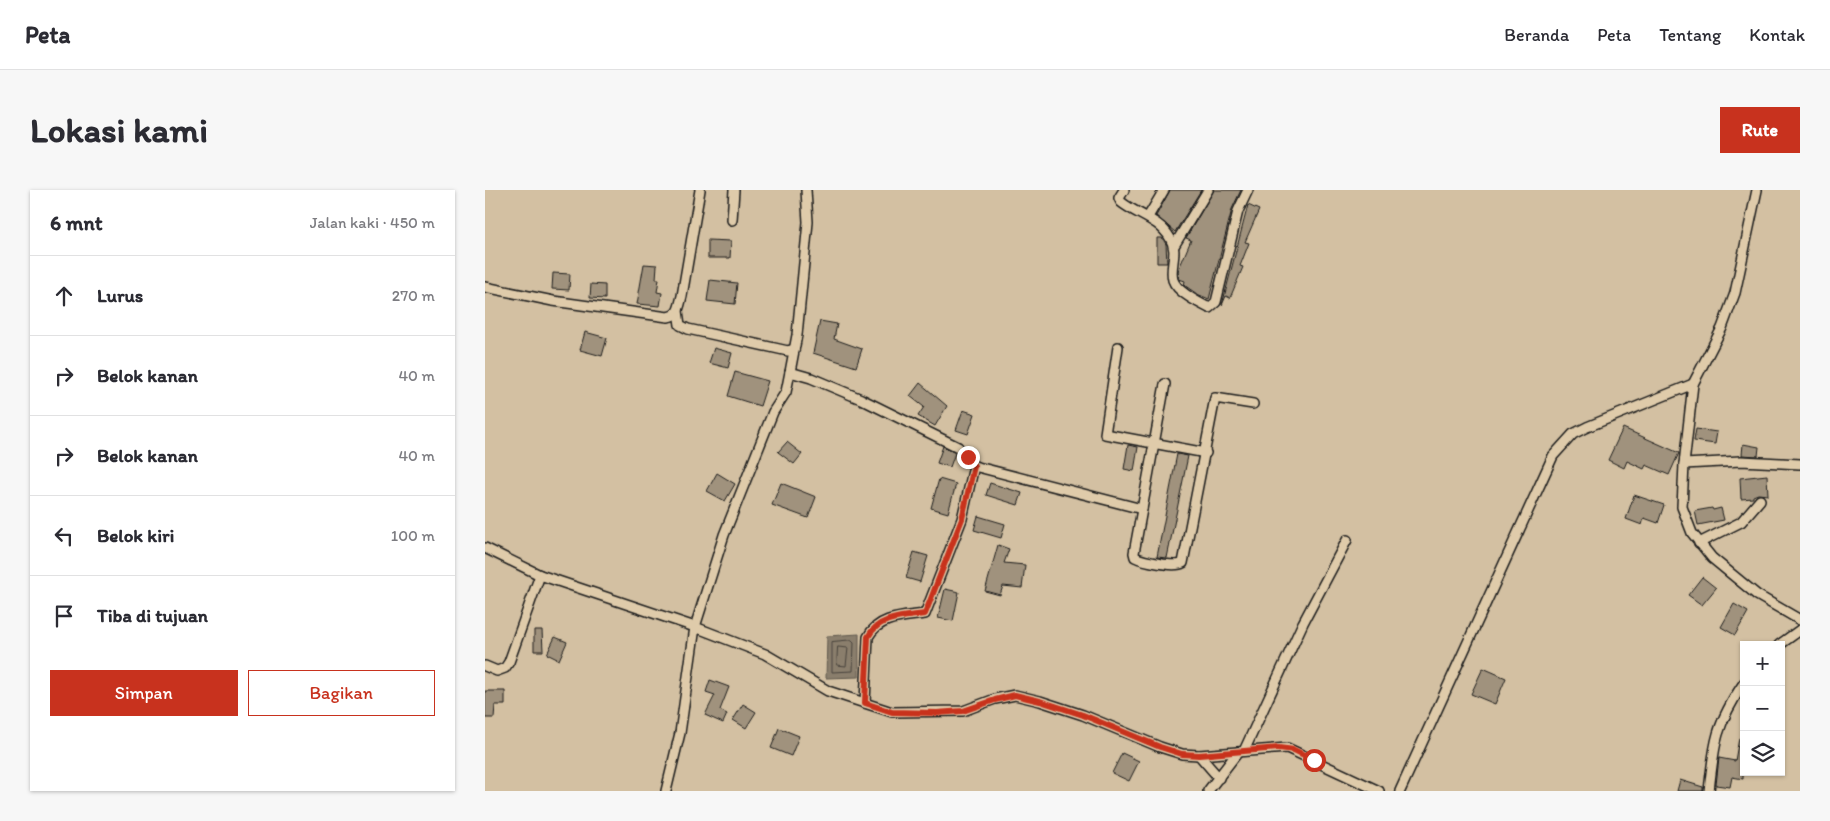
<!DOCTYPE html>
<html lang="id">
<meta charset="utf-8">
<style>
:root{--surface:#fff;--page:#f7f7f7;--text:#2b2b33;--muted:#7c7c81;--line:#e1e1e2;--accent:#c8321e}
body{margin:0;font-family:Itim,sans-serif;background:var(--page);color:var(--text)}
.controls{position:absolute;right:15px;bottom:15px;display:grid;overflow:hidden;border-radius:0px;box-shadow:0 1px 4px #0004}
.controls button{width:45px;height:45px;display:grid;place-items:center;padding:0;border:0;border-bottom:1px solid var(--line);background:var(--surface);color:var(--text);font:25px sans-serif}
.stop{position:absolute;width:15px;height:15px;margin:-11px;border:4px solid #c8321e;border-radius:50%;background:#fff}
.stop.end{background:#c8321e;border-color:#fff;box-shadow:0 1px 5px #0008}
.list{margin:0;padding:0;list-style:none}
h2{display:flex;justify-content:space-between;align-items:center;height:65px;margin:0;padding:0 20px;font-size:21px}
h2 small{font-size:16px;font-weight:400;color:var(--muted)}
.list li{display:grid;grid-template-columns:32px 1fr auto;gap:15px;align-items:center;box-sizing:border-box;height:80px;padding:0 20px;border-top:1px solid var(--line)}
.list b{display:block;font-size:19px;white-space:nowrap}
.list em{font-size:16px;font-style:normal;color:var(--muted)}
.actions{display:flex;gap:10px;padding:15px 20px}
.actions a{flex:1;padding:11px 0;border:1px solid var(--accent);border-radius:0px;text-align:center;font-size:18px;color:var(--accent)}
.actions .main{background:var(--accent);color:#fff}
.icon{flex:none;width:28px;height:28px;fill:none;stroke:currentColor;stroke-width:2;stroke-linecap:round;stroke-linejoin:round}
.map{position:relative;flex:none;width:1315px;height:601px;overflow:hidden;border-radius:0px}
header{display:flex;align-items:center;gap:30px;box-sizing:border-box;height:70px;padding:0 25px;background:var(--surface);border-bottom:1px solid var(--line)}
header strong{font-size:24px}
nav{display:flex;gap:28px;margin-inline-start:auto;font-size:18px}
.intro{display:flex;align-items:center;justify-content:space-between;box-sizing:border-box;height:120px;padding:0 30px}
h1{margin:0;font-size:35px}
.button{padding:12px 22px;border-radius:0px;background:var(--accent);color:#fff;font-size:18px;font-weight:700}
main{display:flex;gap:30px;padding:0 30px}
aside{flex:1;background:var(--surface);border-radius:0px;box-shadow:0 1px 4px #0004}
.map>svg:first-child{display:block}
.water{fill:#8a7e6c;stroke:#5e574c}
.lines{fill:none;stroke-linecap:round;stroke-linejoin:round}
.shore{stroke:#48433c;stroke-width:1}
.building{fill:#a0927d;stroke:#1c1c1c}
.minor-casing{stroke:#1c1c1c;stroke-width:12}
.minor{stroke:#dfcbaa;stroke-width:9}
.route{stroke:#c8321e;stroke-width:6}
</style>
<header>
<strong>Peta</strong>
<nav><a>Beranda</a><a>Peta</a><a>Tentang</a><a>Kontak</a></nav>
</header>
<div class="intro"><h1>Lokasi kami</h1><a class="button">Rute</a></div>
<main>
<aside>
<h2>6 mnt<small>Jalan kaki · 450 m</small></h2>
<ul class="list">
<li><svg class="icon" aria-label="ahead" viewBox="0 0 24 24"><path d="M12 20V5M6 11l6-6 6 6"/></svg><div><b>Lurus</b></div><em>270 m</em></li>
<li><svg class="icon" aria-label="right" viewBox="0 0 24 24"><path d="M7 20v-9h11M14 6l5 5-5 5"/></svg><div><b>Belok kanan</b></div><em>40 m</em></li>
<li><svg class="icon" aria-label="right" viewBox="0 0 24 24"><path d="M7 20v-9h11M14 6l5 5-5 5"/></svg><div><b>Belok kanan</b></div><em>40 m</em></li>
<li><svg class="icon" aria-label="left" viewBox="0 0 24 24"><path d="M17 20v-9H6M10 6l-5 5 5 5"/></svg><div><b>Belok kiri</b></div><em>100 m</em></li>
<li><svg class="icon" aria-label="arrive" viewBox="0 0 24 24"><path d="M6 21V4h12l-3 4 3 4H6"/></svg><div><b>Tiba di tujuan</b></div></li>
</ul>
<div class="actions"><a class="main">Simpan</a><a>Bagikan</a></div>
</aside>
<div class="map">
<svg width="1315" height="601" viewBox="0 0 1315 601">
<rect width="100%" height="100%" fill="#d3c0a2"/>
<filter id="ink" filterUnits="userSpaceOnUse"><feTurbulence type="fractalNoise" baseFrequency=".02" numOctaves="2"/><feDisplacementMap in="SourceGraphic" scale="10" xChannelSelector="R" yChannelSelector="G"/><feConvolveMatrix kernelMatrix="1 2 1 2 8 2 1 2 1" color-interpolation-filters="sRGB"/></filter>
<g filter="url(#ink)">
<polygon class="water" points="374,444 374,487 341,488 342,446"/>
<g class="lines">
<g class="shore">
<polygon points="367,450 369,452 368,481 347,482 347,452"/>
<polygon points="353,457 363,458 361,476 352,475"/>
</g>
</g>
<g class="building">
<polygon points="685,0 716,0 690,42 671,26"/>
<polygon points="729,0 756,0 747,19 724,109 712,104 699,95 700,91 694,89 693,81 706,50 701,48"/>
<polygon points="763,15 774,20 760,52 764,53 755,76 758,77 745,108 741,106 737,115"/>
<polygon points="672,48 677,48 681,54 682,73 672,73"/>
<polygon points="223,50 246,51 245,68 223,68"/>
<polygon points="159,74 172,75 171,89 174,89 172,102 177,103 175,116 152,114"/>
<polygon points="68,83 85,84 84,100 67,99"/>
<polygon points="225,90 252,93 250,114 222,111"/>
<polygon points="106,94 120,95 120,109 105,108"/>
<polygon points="335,131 352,134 349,149 377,159 371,177 328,163"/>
<polygon points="100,142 122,148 117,166 95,160"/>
<polygon points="229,158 247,163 243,178 224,173"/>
<polygon points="250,182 283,191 275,216 243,206"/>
<polygon points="435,193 462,216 450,236 433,226 439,217 425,206"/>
<polygon points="478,220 490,224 483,244 471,240"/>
<polygon points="1138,238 1194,263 1184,285 1161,275 1159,279 1142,271 1139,278 1123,270"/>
<polygon points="1211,239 1232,242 1230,254 1209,251"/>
<polygon points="302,252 317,264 309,274 293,262"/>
<polygon points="1258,254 1274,257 1273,266 1257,265"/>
<polygon points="643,255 653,257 649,281 639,279"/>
<polygon points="458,256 470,263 465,277 452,273"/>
<polygon points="692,264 703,266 682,368 672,367"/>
<polygon points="232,283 250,294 240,311 222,301"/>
<polygon points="1282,285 1283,305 1273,304 1268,306 1268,308 1256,309 1255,288"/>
<polygon points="454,289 471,294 463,323 446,318"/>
<polygon points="296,293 331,307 323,328 287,315"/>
<polygon points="505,293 537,303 533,315 501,305"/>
<polygon points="1149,305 1179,315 1173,333 1159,328 1157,335 1141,329"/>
<polygon points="1227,318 1228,320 1236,318 1239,330 1213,335 1210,321"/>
<polygon points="493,326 520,334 516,348 489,340"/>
<polygon points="513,355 524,359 519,373 540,375 537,398 518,396 515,405 500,401"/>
<polygon points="429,362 443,366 435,392 421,388"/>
<polygon points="1217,387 1231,398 1217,415 1203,405"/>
<polygon points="460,399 474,402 468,431 453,428"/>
<polygon points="1249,414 1263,422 1250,445 1236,437"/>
<polygon points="49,440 57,440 58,461 49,461"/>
<polygon points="70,447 82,452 74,470 62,464"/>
<polygon points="998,478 1021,488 1010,514 986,504"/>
<polygon points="225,490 244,497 235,520 242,524 238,533 220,525 230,505 221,502"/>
<polygon points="0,501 20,501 20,515 10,515 9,528 0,528"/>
<polygon points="258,514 271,522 261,538 248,530"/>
<polygon points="294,538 314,546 306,566 286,558"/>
<polygon points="1254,548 1259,548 1258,589 1247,587 1245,597 1231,595 1234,568 1250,571"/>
<polygon points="637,563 654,571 644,591 627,583"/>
<polygon points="1195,590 1218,597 1218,601 1192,601"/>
</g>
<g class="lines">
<defs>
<g id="minor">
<path d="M639 0 634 8 636 12C652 25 674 29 685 48 694 63 684 76 688 90 692 102 714 113 724 118L731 112 753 21 763 0"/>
<polyline points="1272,0 1250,103 1237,138 1208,194 1199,274 1197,317 1207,343 1227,368 1272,405 1315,430"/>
<polyline points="663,27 679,0"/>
<polyline points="247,30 249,0"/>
<polyline points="689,56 723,0"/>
<path d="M0 97 68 111 183 127C194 125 194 117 197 106L215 0"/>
<polyline points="193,121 195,135 203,139 303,161 309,159"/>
<polyline points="633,157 620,244 721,263"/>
<polyline points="305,182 312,145 323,32 321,0"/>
<path d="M680 194 649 363 650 367C658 371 690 378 698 373L730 208 768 214"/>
<polyline points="1199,274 1256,271 1315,274"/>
<polyline points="489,276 657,319"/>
<polyline points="1214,353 1256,332 1275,310"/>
<polyline points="0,358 55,385 210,437 280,464 343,501 407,522 478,521 510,509 530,505 555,511 598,525 675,557 697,564 714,565 802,558 894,601"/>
<polyline points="1294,455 1315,440"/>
<polyline points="0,476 12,481 20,478 24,472 55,385"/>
<polyline points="759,561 818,433 862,350"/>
<polyline points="714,565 734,588"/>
<path d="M181 601 195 543 210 437 239 345 288 222 301 202 305 182 326 188 376 209 473 257 489 276 477 329 440 424C419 427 394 426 383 447L380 513"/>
<polyline points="723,601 753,562"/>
<polyline points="915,601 1068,266 1088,244 1102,237 1208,194"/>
<path d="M1224 601C1229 553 1231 534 1259 493"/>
</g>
</defs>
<use href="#minor" class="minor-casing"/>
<use href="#minor" class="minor"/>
</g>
</g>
<g class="lines" filter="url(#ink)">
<path class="route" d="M483 267 489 276 477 329 440 424C419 427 394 426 383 447L380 513 407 522 452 523 478 521 510 510 530 505 555 511 598 525 675 557 697 564 714 565 794 558 809 560 829 570"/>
</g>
</svg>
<div class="controls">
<button>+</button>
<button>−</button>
<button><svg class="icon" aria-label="layers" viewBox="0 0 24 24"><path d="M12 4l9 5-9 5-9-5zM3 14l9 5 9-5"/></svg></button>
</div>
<div class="stop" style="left:829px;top:570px"></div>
<div class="stop end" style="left:483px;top:267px"></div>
</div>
</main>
